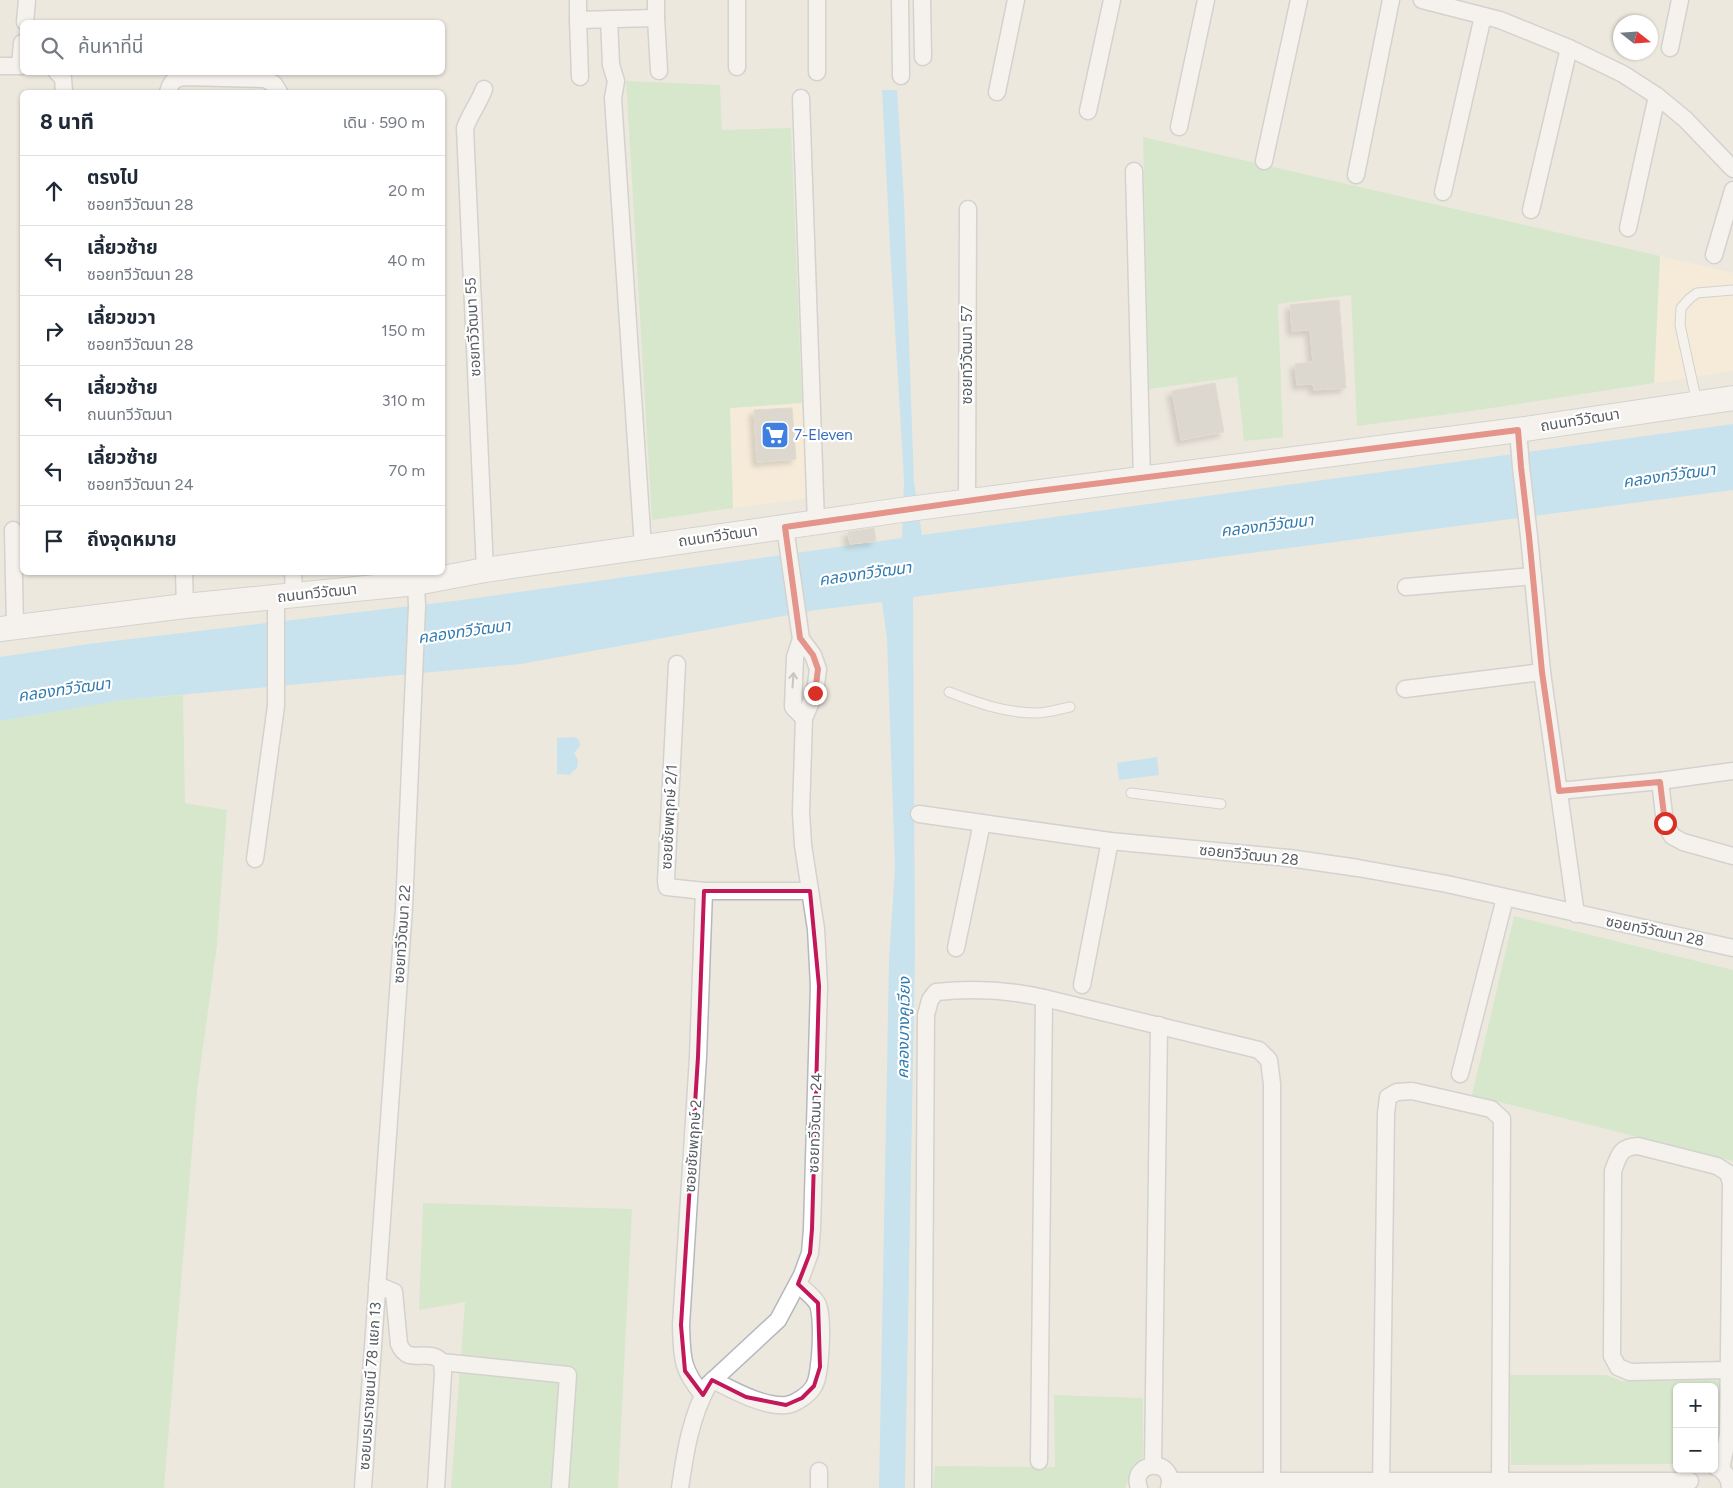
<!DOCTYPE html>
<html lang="th">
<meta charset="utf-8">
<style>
:root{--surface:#fff;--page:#f2f2f3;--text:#1f2937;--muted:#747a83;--line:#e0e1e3}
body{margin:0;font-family:Figtree,"Noto Sans Thai",sans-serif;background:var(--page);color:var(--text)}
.controls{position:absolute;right:15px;bottom:15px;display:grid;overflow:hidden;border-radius:8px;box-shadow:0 1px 4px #0004}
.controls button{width:45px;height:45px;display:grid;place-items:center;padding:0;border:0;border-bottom:1px solid var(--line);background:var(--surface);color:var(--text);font:25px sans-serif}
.compass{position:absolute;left:1613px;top:15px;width:45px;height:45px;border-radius:50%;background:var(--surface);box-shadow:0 1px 4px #0004;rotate:107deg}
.stop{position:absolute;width:15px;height:15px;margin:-11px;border:4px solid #d93025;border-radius:50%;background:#fff}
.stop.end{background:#d93025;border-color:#fff;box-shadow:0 1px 5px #0008}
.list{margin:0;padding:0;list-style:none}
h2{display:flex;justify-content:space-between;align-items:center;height:65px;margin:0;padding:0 20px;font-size:21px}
h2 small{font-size:16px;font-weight:400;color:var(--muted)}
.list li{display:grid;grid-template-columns:32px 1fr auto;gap:15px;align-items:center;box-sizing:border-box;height:70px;padding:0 20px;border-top:1px solid var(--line)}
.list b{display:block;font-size:19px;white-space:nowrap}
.list p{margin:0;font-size:16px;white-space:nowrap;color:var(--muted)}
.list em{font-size:16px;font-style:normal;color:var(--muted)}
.icon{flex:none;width:28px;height:28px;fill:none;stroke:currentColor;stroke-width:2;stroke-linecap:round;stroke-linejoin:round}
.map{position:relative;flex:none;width:1733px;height:1488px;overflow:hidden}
.search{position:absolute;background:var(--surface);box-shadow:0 1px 4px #0004;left:20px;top:20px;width:425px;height:55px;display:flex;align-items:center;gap:12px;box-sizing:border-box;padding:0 18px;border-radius:8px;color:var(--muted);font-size:19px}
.panel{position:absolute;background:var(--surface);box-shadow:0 1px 4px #0004;left:20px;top:90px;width:425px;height:485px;border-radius:8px}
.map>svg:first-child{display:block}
.commercial{fill:#fff0d1}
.green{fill:#bce7b7}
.water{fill:#9cdeff}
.building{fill:#c9c5bd;stroke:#d2c9bc;filter:url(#shadow)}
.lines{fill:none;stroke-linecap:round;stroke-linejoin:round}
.lane-casing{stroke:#b5b8bd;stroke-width:11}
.street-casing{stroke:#b5b8bd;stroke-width:19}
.secondary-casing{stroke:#b2b8bd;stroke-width:26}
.lane{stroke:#fff;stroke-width:9}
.street{stroke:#fff;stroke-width:16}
.secondary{stroke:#fff;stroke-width:24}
.oneway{stroke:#9b9ea0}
.route{stroke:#d93025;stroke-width:6}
.marked{fill:none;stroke:#c2185b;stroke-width:4;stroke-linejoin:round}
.labels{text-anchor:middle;stroke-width:4.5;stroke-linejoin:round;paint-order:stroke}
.street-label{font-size:15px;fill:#585d61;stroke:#fff}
.shop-label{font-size:15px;fill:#366cbe;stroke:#fff;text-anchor:start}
.water-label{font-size:16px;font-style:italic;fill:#2f7ab0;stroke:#fff}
</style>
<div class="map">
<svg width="1733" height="1488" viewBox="0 0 1733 1488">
<defs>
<filter id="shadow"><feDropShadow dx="-4.5" dy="4.5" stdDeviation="2.5" flood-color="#0004"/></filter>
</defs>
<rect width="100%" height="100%" fill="#ede8de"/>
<g class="commercial">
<polygon points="1660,256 1733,273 1733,371 1654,383"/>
<polygon points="802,403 810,498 733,508 730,408"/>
</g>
<g class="green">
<polygon points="626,81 720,85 722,130 791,128 802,403 730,408 733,508 652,520"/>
<polygon points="1143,137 1660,256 1654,383 1472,411 1357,426 1351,295 1278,304 1283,437 1244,441 1237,377 1149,389"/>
<polygon points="183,695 185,803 227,810 217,945 197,1091 164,1488 0,1488 0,721 123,700"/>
<polygon points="1514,916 1733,970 1733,1161 1472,1095"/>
<polygon points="423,1203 632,1209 618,1488 451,1488 465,1302 419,1310"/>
<polygon points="1510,1375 1606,1375 1622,1381 1721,1380 1721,1441 1714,1446 1714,1387 1677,1387 1677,1464 1511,1465"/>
<polygon points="1054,1395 1143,1398 1143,1457 1133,1468 1125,1488 933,1488 935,1466 1055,1467"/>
</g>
<g class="water">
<polygon points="882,90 897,90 904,200 914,482 922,535 1733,424 1733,490 913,597 915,956 905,1488 879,1488 889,960 895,868 887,639 882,602 816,610 521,664 123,700 0,721 0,657 88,644 462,600 902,538 904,480 890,246"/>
<polygon points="574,737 579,740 580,746 574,753 578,760 577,768 569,775 557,774 557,738"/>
<polygon points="1157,757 1159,775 1119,780 1117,763"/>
</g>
<g class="building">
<polygon points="1339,300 1346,388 1314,390 1313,384 1297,385 1295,364 1313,362 1310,330 1292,331 1290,305"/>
<polygon points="1215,383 1224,432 1181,440 1172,391"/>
<polygon points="792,408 796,459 757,462 754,410"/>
<polygon points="874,528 876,541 850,544 848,532"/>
</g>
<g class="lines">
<defs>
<g id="lane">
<polyline points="1697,403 1680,325 1681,308 1689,299 1697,293 1733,290"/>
<path d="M949 692C978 703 1005 713 1036 713 1047 713 1059 709 1070 707"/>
<polyline points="1131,793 1221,804"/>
</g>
<g id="street">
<polyline points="578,0 578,20 656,18 656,0"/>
<polyline points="737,0 737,67"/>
<polyline points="817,0 817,72"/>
<polyline points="900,0 901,76"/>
<polyline points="922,0 923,57"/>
<polyline points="1422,0 1500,20 1569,48 1623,74 1657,96 1685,119 1733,169"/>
<polyline points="656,18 659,71"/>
<polyline points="609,19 611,65 616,81 613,98 643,547"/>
<polyline points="578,20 580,77"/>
<polyline points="25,22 27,0"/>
<polyline points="1670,48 1680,0"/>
<polyline points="0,66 22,66"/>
<polyline points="20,66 22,43"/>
<polyline points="57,72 63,78 64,92"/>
<path d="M484 89C479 103 470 114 465 128L485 570"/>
<path d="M168 92C171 82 174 78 185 77L265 79 274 84 279 92"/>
<polyline points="997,92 1016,0"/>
<polyline points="801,98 816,523"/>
<polyline points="1088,111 1112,0"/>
<polyline points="1179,127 1206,0"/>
<polyline points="1264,161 1299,0"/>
<polyline points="1134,171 1142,479"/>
<polyline points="1356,175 1391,0"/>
<polyline points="1443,192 1483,16"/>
<polyline points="1531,210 1569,48"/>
<polyline points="1628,228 1657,96"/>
<polyline points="1714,255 1733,190"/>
<polyline points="1518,430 1521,467 1529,536 1542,672 1576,914"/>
<polyline points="967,502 968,209"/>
<polyline points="785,527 801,639 795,657 793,707 804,718"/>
<polyline points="13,530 15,627"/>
<polyline points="184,572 185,606"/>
<polyline points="293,572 294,595"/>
<polyline points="1406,587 1533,576"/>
<polyline points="677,664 666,881 667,887 704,891 810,891"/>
<polyline points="1405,689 1542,672"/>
<polyline points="1660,781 1665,823 1672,836 1683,842 1733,856"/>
<polyline points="1559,791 1660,781 1733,771"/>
<polyline points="919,814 1110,841 1289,858 1358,868 1447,884 1733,948"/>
<polyline points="255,859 276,706 276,597"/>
<polyline points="956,948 982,823"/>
<polyline points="1082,985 1110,841"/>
<polyline points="1460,1074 1505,898"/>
<path d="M377 1285 394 1292 399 1344C407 1363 420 1352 435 1357 438 1358 440 1360 442 1362L568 1375 560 1488"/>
<path d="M713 1380C733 1390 763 1407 786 1405 795 1404 809 1395 814 1386 821 1375 824 1314 817 1303 813 1296 804 1290 798 1284"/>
<path d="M703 1395C681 1369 682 1357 681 1325L698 1057 704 891"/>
<polyline points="1039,1461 1044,998"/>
<polyline points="1153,1465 1159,1025"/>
<path d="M1714 1466C1724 1470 1730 1477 1730 1488"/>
<path d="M1721 1469 1728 1435 1731 1183 1728 1173 1717 1166 1638 1146C1620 1147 1619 1155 1613 1171L1612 1356 1618 1367 1630 1372 1728 1370"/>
<polyline points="1170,1481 1690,1481"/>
<polyline points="363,1488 404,908 417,606 416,583"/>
<polyline points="436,1488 443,1373 442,1362"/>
<path d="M680 1488C685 1453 691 1415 709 1384L778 1320 802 1275 810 1253 812 1229 819 986 816 929 803 845 801 812 804 718 815 693 818 669 813 655 801 639"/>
<polyline points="819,1488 819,1471"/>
<path d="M923 1488 926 1015 930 1000 936 992C972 988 1009 990 1044 998L1259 1050 1269 1060 1272 1084V1488"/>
<path d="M1139 1488C1129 1460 1177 1457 1169 1488"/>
<polyline points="1381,1488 1386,1114 1388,1097 1397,1092 1412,1091 1491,1109 1502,1119 1500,1488"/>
</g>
<polyline id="secondary" points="0,629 185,606 416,583 485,570 901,510 1518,430 1733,398"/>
</defs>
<use href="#lane" class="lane-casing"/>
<use href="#street" class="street-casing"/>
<use href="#secondary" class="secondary-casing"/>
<use href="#lane" class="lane"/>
<use href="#street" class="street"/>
<use href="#secondary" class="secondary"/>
</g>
<defs><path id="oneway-shaft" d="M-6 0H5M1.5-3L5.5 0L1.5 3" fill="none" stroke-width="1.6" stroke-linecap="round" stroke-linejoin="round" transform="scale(1.25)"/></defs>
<use class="oneway" href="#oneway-shaft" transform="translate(793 680) rotate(-86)"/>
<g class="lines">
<polyline class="route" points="815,693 818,669 813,655 800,638 785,527 1030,492 1518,430 1521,467 1529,536 1542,672 1559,791 1660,782 1665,823"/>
</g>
<path d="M0 0H1733V1488H0ZM704 891H810L819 986 812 1229 810 1253 798 1284 818 1303 820 1367 814 1386 802 1398 786 1405 746 1397 712 1380 703 1395 685 1371 681 1325 698 1057Z" fill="#ede8de" fill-opacity=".55" fill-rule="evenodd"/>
<path class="marked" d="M704 891H810L819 986 812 1229 810 1253 798 1284 818 1303 820 1367 814 1386 802 1398 786 1405 746 1397 712 1380 703 1395 685 1371 681 1325 698 1057Z"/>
<defs>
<symbol id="supermarket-square" viewBox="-11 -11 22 22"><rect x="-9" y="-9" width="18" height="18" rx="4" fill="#3f7fe0" stroke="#fff"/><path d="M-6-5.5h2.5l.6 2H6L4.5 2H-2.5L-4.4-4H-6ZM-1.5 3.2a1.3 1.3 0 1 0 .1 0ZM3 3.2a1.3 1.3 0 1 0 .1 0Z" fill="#fff"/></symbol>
</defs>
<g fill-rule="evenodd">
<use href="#supermarket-square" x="759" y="419" width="32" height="32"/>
</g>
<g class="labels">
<g class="street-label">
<text transform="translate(473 327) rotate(-93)" y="5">ซอยทวีวัฒนา 55</text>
<text transform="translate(967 355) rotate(-90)" y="5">ซอยทวีวัฒนา 57</text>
<text transform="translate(1580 420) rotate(-9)" y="5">ถนนทวีวัฒนา</text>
<text transform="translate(718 536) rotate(-8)" y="5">ถนนทวีวัฒนา</text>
<text transform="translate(317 593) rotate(-6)" y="5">ถนนทวีวัฒนา</text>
<text transform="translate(669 817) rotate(-87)" y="5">ซอยชัยพฤกษ์ 2/1</text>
<text transform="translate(1249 855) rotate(6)" y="5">ซอยทวีวัฒนา 28</text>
<text transform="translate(1655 931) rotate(12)" y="5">ซอยทวีวัฒนา 28</text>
<text transform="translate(402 934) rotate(-86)" y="5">ซอยทวีวัฒนา 22</text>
<text transform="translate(815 1123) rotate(-88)" y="5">ซอยทวีวัฒนา 24</text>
<text transform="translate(693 1146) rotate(-86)" y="5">ซอยชัยพฤกษ์ 2</text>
<text transform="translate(370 1386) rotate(-86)" y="5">ซอยบรมราชชนนี 78 แยก 13</text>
</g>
<g class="shop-label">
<text x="794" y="440">7-Eleven</text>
</g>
<g class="water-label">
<text transform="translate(1669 475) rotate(-8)" y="6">คลองทวีวัฒนา</text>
<text transform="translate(1267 525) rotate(-7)" y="6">คลองทวีวัฒนา</text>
<text transform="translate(865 573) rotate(-8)" y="6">คลองทวีวัฒนา</text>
<text transform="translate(464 631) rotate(-8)" y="6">คลองทวีวัฒนา</text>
<text transform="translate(64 689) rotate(-8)" y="6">คลองทวีวัฒนา</text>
<text transform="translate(903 1028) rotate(-89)" y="6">คลองบางคูเวียง</text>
</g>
</g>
</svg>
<div class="controls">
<button>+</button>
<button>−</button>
</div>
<svg class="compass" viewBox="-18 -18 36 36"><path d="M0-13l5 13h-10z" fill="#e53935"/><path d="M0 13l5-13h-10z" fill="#747a83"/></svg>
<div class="stop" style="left:1665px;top:823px"></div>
<div class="stop end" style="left:815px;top:693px"></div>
<div class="search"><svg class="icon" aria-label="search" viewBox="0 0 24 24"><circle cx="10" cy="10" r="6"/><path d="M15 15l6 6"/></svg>ค้นหาที่นี่</div>
<section class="panel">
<h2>8 นาที<small>เดิน · 590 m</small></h2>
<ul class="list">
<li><svg class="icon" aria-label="ahead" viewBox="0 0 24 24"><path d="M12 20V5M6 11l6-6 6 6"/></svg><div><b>ตรงไป</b><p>ซอยทวีวัฒนา 28</p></div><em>20 m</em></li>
<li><svg class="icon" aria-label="left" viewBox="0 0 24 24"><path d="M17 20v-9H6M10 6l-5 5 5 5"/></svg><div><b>เลี้ยวซ้าย</b><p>ซอยทวีวัฒนา 28</p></div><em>40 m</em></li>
<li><svg class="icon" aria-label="right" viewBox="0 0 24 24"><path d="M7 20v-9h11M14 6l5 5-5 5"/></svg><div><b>เลี้ยวขวา</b><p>ซอยทวีวัฒนา 28</p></div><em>150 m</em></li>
<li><svg class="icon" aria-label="left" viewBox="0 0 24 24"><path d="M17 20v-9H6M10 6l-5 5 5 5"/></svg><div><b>เลี้ยวซ้าย</b><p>ถนนทวีวัฒนา</p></div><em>310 m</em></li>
<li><svg class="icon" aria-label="left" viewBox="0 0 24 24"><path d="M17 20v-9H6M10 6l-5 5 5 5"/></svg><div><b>เลี้ยวซ้าย</b><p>ซอยทวีวัฒนา 24</p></div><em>70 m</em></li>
<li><svg class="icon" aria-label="arrive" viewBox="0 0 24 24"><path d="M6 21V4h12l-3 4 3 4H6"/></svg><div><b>ถึงจุดหมาย</b></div></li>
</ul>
</section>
</div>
